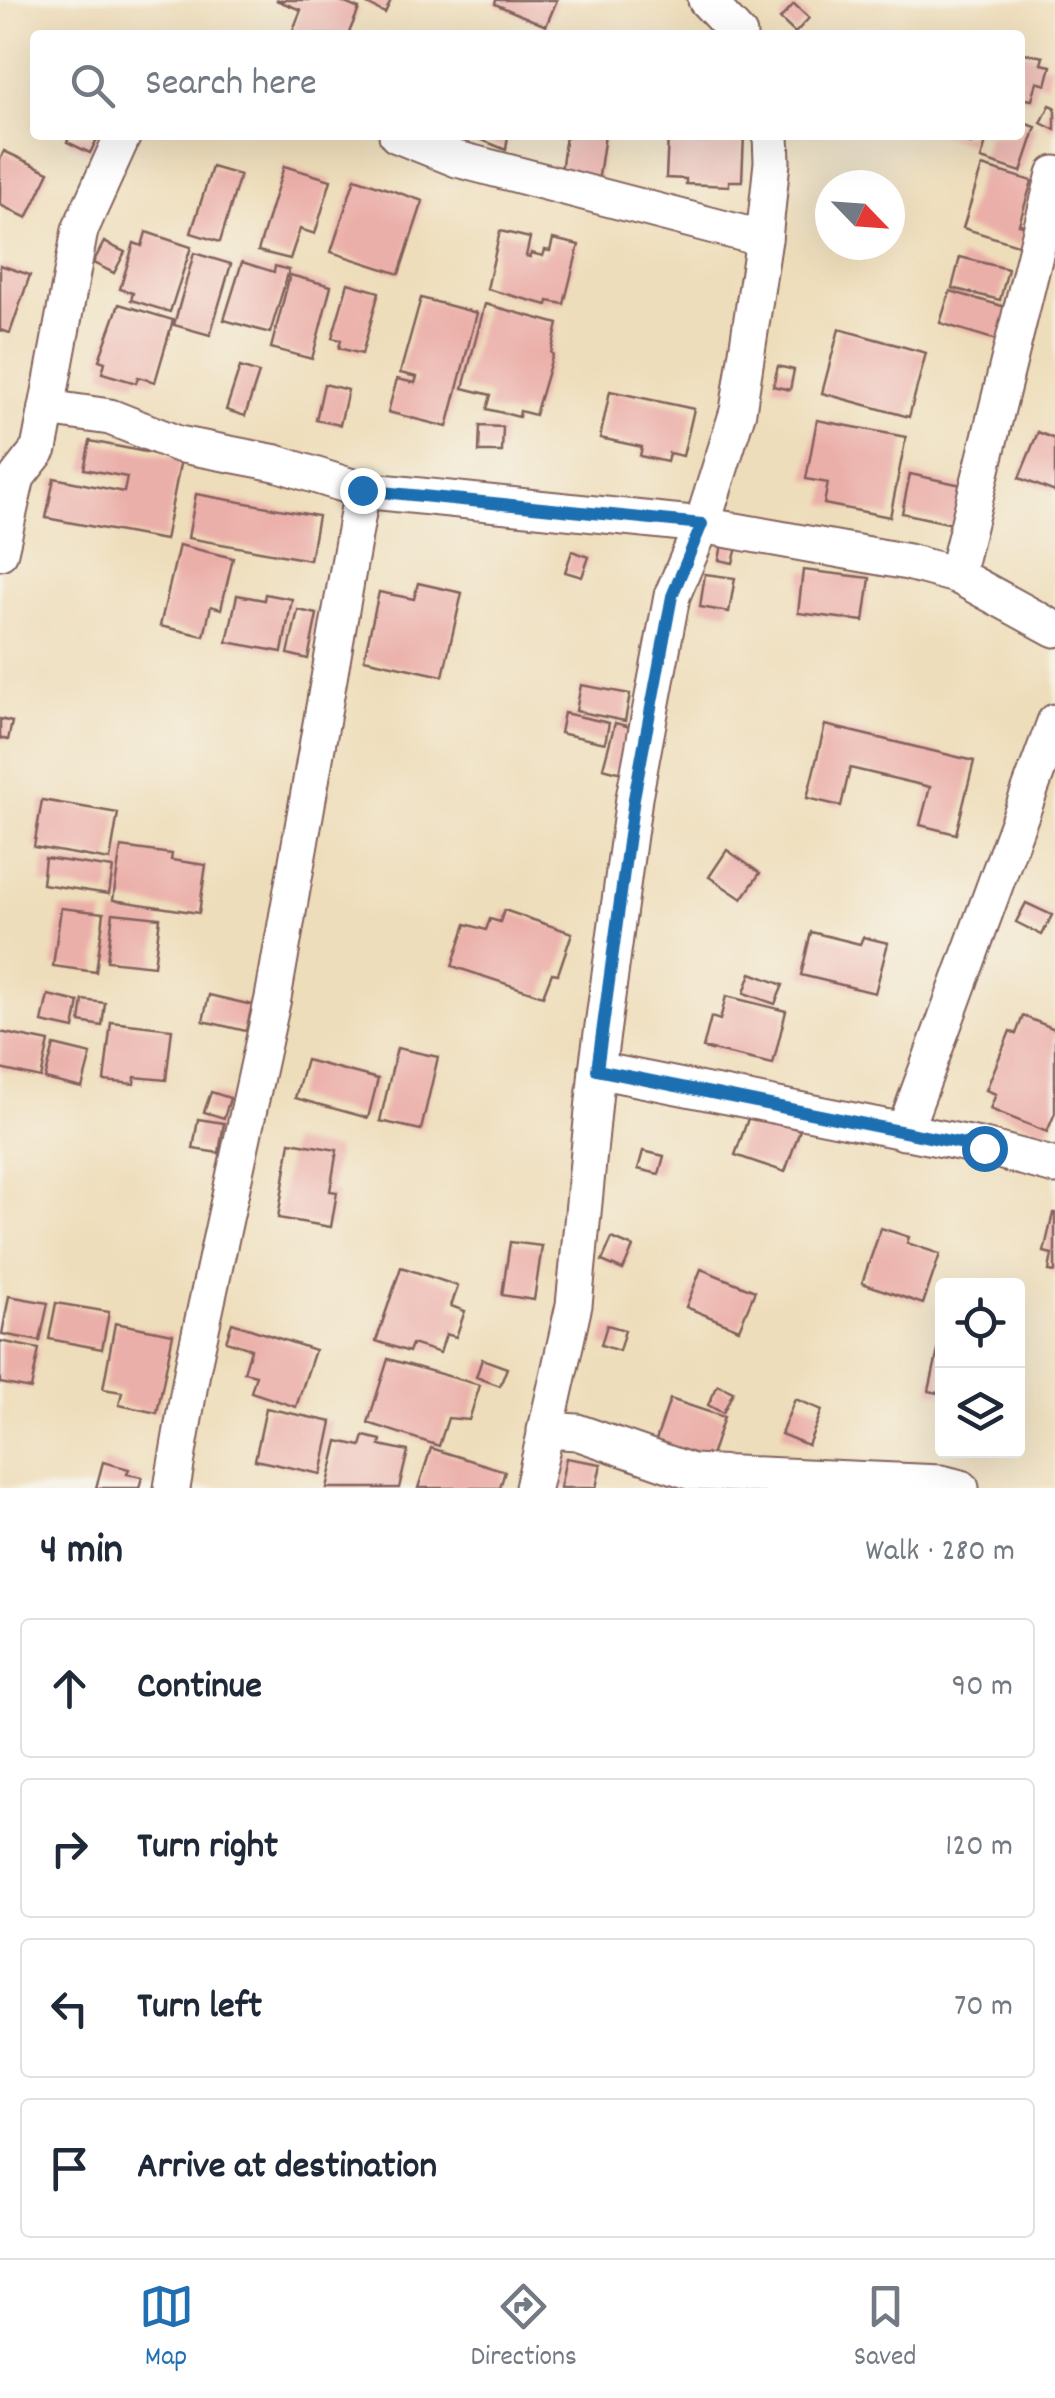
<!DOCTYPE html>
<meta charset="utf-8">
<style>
:root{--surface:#fff;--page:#f2f2f3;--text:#1f2937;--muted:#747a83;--line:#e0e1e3;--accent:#1f6fb2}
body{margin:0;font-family:Dekko,sans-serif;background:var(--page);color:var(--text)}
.controls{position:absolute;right:30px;bottom:30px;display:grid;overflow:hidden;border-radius:10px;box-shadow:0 10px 40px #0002}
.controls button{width:90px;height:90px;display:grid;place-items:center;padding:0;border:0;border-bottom:2px solid var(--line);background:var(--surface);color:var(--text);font:50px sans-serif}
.compass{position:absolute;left:815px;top:170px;width:90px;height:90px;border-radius:50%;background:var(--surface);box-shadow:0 10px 40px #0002;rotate:115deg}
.stop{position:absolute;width:30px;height:30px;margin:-22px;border:8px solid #1f6fb2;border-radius:50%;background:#fff}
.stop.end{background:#1f6fb2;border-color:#fff;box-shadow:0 2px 10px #0008}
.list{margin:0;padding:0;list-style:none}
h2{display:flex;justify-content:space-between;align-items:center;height:130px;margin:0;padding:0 40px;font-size:42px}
h2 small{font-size:32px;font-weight:400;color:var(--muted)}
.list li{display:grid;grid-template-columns:65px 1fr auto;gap:30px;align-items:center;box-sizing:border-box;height:140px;margin:0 20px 20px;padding:0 20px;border:2px solid var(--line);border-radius:10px}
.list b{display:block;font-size:38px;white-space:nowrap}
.list em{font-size:32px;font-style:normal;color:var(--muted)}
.icon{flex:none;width:55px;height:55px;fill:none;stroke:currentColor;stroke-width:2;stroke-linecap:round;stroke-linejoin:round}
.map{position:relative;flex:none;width:1055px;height:1488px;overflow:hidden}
.search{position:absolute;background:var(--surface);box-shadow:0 10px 40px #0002;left:30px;right:30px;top:30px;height:110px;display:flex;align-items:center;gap:25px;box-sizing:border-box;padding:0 35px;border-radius:10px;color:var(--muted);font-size:38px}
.sheet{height:770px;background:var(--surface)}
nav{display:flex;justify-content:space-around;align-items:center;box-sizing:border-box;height:140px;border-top:2px solid var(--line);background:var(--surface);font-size:28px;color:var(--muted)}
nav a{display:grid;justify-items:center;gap:5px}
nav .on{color:var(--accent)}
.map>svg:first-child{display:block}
.building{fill:#ebafa9}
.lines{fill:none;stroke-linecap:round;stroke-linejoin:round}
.minor-casing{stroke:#83625d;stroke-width:39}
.minor{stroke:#fff;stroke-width:35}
.route{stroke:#1f6fb2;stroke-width:12}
</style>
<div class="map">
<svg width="1055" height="1488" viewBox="0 0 1055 1488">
<rect width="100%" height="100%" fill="#f7f3e8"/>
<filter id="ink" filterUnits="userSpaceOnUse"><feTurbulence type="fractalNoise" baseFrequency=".01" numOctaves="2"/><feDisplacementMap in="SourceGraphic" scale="20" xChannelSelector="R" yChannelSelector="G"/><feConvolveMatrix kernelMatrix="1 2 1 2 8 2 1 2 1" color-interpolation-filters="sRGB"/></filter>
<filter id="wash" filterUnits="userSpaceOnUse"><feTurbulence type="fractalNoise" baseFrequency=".0048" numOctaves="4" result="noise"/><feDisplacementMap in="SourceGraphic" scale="40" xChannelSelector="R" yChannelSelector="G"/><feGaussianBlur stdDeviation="2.25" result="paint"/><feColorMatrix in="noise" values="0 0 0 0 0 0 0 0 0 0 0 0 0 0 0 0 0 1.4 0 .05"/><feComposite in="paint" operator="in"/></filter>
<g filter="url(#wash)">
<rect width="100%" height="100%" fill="#eeddba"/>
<g id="blocks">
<g class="building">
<polygon points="276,0 338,0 359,9 348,35 291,35 301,10"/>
<polygon points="369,0 391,0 385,13 367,4"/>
<polygon points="496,0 557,0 546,26 495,4"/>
<polygon points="794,4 809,18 795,33 780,19"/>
<polygon points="1020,52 1043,57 1041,64 1051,66 1046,85 1037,82 1032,100 1020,98"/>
<polygon points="1050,105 1055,107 1055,130 1041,123"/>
<polygon points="1020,122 1036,127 1021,172 981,159 988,135 1020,135"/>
<polygon points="70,135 99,135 90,153 67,142"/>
<polygon points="484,135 508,135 506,150 482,140"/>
<polygon points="566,135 605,135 598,183 560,179"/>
<polygon points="668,135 744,135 742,181 729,181 729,186 686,184 686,179 666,178"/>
<polygon points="940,135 973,135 971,144"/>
<polygon points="4,151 49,172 27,218 0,205 0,160"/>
<polygon points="284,166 331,180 315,234 300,229 290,259 258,251"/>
<polygon points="982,166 1032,181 1019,224 1027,226 1021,246 963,228"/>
<polygon points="212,167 240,175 220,242 191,233"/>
<polygon points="355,178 423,201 399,274 331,252"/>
<polygon points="500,231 530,238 526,256 530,257 531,253 543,256 545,250 550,251 553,239 579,245 564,304 548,301 547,305 487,289"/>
<polygon points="146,232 191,247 170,312 131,300 133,293 120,289 134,243 142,246"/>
<polygon points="104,242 125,252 114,273 93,263"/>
<polygon points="194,253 231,264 210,335 174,325"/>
<polygon points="960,257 1008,269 1000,300 952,288"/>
<polygon points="242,262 274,272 275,266 289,270 270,333 224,320"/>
<polygon points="0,265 30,275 10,333 0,330"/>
<polygon points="290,275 331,286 312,359 271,348"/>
<polygon points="348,283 379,292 362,354 339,348 341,340 332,338"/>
<polygon points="950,291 1016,310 1006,343 940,323"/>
<polygon points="421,298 477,313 447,427 388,412 397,379 415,383 417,377 400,373"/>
<polygon points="119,304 173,320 155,382 138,377 136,383 102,373 105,362 99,360"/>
<polygon points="485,304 558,324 551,353 553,354 535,415 520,411 519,417 487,409 491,395 463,388"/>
<polygon points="839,329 926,353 909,417 822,393"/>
<polygon points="778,366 794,370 790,390 773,386"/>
<polygon points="240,367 259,373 245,416 226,410"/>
<polygon points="324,384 348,390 340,425 316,420"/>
<polygon points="610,391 694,409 683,456 669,453 667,462 640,456 642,447 600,438"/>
<polygon points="817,420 906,437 890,517 824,504 828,483 806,479"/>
<polygon points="480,426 503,427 502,452 479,452"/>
<polygon points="1038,432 1055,439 1055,492 1019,478"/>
<polygon points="90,441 181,459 165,540 46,518 54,478 124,492 127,477 84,469"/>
<polygon points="910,474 966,486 957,525 902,513"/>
<polygon points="196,494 318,516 310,560 188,538"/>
<polygon points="723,539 738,543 733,563 719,560"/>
<polygon points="179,545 233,558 221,609 211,606 204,636 160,626"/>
<polygon points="572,551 589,557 582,577 565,572"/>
<polygon points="803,570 870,578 864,621 798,613"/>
<polygon points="705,574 735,578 729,612 700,607"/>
<polygon points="418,583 462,593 443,676 364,659 379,592 414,599"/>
<polygon points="265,594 292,599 282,652 227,642 237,595 264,600"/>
<polygon points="298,610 317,614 308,659 288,654"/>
<polygon points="581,685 630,694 625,721 576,711"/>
<polygon points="564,713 609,723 605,743 560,733"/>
<polygon points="0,719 12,722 8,740 0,738"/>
<polygon points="615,723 638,729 626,774 603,768"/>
<polygon points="825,725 974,761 956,834 920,825 930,787 850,768 841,806 807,798"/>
<polygon points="42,800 118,813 110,860 34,847"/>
<polygon points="121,847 172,854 171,860 206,865 199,913 113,900"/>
<polygon points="727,850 760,873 742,899 709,877"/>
<polygon points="45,858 113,868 109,894 42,884"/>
<polygon points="1026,903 1052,915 1042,935 1016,922"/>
<polygon points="61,908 104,913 96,972 53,966"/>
<polygon points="504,910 572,933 558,974 552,973 543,996 452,966 466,924 486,930 490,919 500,922"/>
<polygon points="113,913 160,918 154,966 107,961"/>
<polygon points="811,932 860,944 863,937 888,943 875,993 801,975"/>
<polygon points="751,973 783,985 775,1004 744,993"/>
<polygon points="48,995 79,1002 74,1029 42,1022"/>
<polygon points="209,995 252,1005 246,1031 203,1021"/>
<polygon points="726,996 786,1011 773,1064 703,1048 711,1017 720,1020"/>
<polygon points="83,1000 105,1003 102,1026 80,1022"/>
<polygon points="1023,1016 1055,1029 1055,1113 1047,1132 990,1109 996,1094 986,1090 1010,1031 1016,1034"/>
<polygon points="111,1022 172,1029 166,1080 135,1077 134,1084 104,1081"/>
<polygon points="0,1032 49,1042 41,1078 0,1069"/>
<polygon points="54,1045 91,1054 82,1088 45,1079"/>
<polygon points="397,1048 438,1057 421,1130 380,1121"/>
<polygon points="306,1060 378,1079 368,1118 295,1098"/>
<polygon points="211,1092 230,1098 224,1118 204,1112"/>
<polygon points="750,1113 800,1130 785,1172 735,1155"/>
<polygon points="198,1119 224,1123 219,1153 193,1149"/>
<polygon points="290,1142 337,1150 330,1191 337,1192 331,1227 278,1218"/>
<polygon points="643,1151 664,1156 659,1174 638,1169"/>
<polygon points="1053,1213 1055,1213 1055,1272 1049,1271 1052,1254 1044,1252"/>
<polygon points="881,1228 909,1237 907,1243 940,1254 923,1304 862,1283"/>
<polygon points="612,1238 633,1247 623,1270 602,1261"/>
<polygon points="510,1242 542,1246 534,1300 502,1295"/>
<polygon points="401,1267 458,1286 451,1306 465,1311 456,1337 446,1334 440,1353 412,1344 409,1352 376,1341"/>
<polygon points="701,1269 755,1291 739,1329 686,1307"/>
<polygon points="9,1296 48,1303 40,1341 2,1334"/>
<polygon points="56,1303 109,1312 102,1349 49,1339"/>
<polygon points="115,1323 173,1334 157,1413 119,1405 122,1392 103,1389"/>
<polygon points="232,1323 315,1350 296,1407 251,1392 256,1375 244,1372 251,1349 226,1341"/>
<polygon points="607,1325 625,1330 619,1351 601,1345"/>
<polygon points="941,1337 942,1337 942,1394 929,1391"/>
<polygon points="0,1341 39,1349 31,1389 0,1383"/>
<polygon points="388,1359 480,1385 469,1420 448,1418 439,1446 368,1423"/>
<polygon points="482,1359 507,1368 500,1386 476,1377"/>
<polygon points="718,1385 733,1392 723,1413 708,1405"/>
<polygon points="670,1399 724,1417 709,1462 655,1443"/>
<polygon points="795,1399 822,1410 808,1445 781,1434"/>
<polygon points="266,1408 332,1422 321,1474 255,1460"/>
<polygon points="364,1436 381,1440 380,1445 408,1451 399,1488 327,1488 338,1441 361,1446"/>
<polygon points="431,1448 505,1471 500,1488 418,1488"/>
<polygon points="566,1458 601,1464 596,1488 560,1488"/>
<polygon points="103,1462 129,1469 127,1474 142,1477 139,1488 96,1488"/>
</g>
</g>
</g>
<g filter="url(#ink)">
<use href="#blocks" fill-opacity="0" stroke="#83625d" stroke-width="2.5"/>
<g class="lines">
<defs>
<g id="minor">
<polyline points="706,0 739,35"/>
<polyline points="397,135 457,159 764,239"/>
<polyline points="47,408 80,230 123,135"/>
<polyline points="0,552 17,477 39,449 47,408 110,417 178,444 276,463 362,490 702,525 908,562 956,575 1055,629"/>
<polyline points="956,575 1055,174"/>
<polyline points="597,1070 984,1147 1055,1166"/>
<polyline points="904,1132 1055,722"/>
<polyline points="545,1430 577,1432 692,1472 941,1483 961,1488"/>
<polyline points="172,1488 193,1366 273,998 362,490"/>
<polyline points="533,1488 574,1305 597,1070 634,798 672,596 702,525 738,411 764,239 772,162 771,135"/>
</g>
</defs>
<use href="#minor" class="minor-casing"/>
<use href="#minor" class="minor"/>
</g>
</g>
<g class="lines" filter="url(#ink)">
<polyline class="route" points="362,490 702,524 672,596 634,798 597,1070 984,1148"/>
</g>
</svg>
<div class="controls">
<button><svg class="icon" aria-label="locate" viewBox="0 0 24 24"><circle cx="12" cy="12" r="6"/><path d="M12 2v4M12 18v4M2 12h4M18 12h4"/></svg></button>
<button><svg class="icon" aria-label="layers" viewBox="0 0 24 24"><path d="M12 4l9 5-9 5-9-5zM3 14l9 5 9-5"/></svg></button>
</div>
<svg class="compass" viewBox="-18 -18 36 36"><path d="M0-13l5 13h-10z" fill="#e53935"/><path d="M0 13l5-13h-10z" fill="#747a83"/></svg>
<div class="stop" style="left:984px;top:1148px"></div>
<div class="stop end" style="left:362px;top:490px"></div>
<div class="search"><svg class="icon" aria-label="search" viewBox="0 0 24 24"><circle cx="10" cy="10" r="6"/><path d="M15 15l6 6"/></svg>Search here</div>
</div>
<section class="sheet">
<h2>4 min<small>Walk · 280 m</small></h2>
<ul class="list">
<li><svg class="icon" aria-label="ahead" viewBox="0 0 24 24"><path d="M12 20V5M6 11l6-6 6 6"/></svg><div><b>Continue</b></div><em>90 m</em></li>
<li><svg class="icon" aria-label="right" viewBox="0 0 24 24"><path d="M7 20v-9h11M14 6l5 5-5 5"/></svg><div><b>Turn right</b></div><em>120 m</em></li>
<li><svg class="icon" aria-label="left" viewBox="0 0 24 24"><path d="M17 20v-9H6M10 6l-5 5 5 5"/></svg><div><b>Turn left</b></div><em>70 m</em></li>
<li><svg class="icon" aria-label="arrive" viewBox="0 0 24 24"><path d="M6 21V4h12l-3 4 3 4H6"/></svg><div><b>Arrive at destination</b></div></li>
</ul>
</section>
<nav>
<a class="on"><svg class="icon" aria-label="map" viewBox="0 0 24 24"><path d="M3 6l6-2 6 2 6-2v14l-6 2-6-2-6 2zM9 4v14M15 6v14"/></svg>Map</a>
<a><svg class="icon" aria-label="directions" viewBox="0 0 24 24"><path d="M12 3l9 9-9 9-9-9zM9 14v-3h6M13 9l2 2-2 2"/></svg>Directions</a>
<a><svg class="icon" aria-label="saved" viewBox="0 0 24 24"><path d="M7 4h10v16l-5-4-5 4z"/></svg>Saved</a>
</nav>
